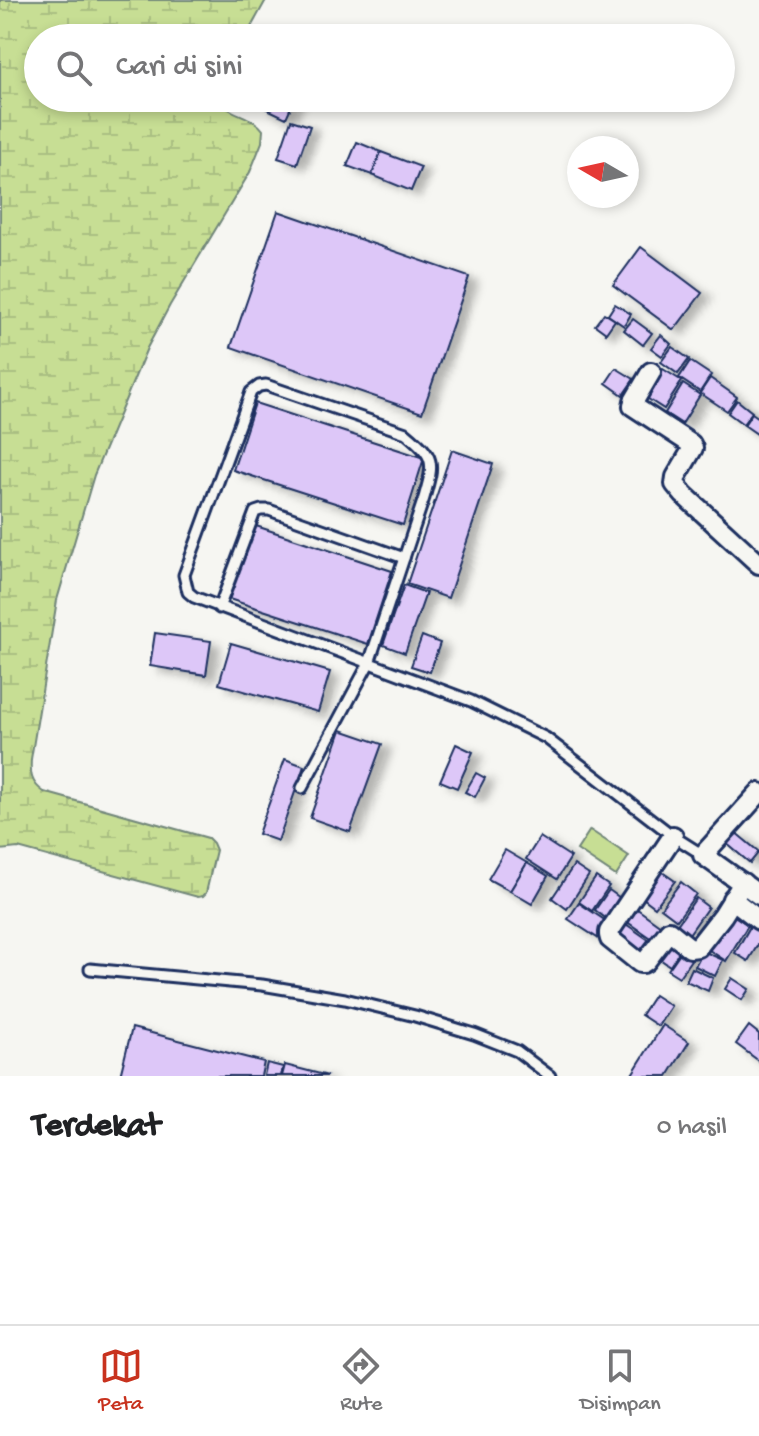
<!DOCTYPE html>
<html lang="id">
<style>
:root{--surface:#fff;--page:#f2f2f2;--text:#202124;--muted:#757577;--line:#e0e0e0;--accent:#c8321e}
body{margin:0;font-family:"Gochi Hand",sans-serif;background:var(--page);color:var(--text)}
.compass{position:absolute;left:567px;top:136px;width:72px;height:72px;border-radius:50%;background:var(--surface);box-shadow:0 4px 12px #0003;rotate:279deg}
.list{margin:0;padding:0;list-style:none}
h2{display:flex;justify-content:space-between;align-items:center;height:104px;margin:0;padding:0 32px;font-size:34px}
h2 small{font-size:26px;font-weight:400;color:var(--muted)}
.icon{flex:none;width:44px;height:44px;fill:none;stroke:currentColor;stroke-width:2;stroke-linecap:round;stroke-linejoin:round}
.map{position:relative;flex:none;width:759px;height:1076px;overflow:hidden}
.search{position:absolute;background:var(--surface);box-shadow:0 4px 12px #0003;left:24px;right:24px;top:24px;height:88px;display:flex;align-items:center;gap:20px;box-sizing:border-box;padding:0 28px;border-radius:44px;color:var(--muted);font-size:30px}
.sheet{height:248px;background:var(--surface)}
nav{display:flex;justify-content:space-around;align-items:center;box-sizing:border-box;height:112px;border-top:2px solid var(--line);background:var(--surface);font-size:22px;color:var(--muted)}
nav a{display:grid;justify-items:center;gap:4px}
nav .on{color:var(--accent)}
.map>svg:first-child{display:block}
.wetland{fill:url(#wetland-marsh);stroke:#718679;stroke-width:2}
.garden{fill:#c7de94;stroke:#718679;stroke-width:2}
.building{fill:#ddc7f8;stroke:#1b2f5e;stroke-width:2;filter:url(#shadow)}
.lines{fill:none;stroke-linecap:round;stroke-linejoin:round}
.lane-casing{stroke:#1b2f5e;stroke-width:15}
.street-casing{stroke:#1b2f5e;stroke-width:24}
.lane{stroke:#f6f6f2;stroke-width:9}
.street{stroke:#f6f6f2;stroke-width:18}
</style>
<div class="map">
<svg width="759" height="1076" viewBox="0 0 759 1076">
<defs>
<pattern id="wetland-marsh" width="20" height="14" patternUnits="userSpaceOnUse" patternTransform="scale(2)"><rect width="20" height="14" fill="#c7de94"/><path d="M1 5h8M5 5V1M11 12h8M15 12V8" fill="none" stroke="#aabf82"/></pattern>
<filter id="shadow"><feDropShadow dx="9" dy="5" stdDeviation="4" flood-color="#0004"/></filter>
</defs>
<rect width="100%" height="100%" fill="#f6f6f2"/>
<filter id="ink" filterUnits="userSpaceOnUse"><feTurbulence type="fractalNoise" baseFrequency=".0125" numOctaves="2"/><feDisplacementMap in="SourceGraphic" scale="16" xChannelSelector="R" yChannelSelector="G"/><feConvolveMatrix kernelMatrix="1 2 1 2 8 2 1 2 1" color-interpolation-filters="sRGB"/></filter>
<g filter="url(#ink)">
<path class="wetland" d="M0 0H266L245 38H38V98H218C226 115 252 114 263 130L262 142 250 172 170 305 147 348 94 475 57 600 31 759C30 774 31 783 44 792L208 838 213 843 216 850 206 893 203 896 198 897 18 848 0 850Z"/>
<polygon class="garden" points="590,830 629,856 616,876 577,850"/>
<g class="building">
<polygon points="268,98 295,98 286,118 263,107"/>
<polygon points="291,120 310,126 297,164 278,158"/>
<polygon points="357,142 381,152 372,175 347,166"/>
<polygon points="381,152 421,167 411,191 372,175"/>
<polygon points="278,211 469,277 422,413 231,347"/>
<polygon points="641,247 702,293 674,330 613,285"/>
<polygon points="615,304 631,314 624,326 608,315"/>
<polygon points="604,313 615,320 606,333 595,325"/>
<polygon points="633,319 652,333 643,345 624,330"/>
<polygon points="661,335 671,344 662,356 651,348"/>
<polygon points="672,347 689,359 678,374 661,362"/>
<polygon points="690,361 711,375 700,392 679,378"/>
<polygon points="616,368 634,379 623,395 606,383"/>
<polygon points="663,369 682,381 664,409 645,397"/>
<polygon points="710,378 737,397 727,411 700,393"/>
<polygon points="683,384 700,395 682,424 665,413"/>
<polygon points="737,400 752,412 743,424 728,413"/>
<polygon points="255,403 424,458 403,525 233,470"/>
<polygon points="752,413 759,418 759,431 757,434 744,425"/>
<polygon points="452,450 493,464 448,598 407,584"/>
<polygon points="253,525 392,571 368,644 229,599"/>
<polygon points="404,585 426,593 405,653 383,645"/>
<polygon points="155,633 211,641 206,675 150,666"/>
<polygon points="422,636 440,643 430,672 411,666"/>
<polygon points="231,643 330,672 318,712 219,684"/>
<polygon points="341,730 382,744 350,832 310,818"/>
<polygon points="456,744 473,752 457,788 440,781"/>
<polygon points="285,759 304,766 278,841 258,834"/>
<polygon points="476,773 485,778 475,797 465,792"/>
<polygon points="735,832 759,852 750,863 726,843"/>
<polygon points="540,837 571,857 557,879 526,859"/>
<polygon points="505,850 527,863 510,891 488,879"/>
<polygon points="527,863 548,876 532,904 510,891"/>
<polygon points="574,865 589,875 567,909 552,898"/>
<polygon points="658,869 675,881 655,907 639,895"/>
<polygon points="596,877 609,886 592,911 579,902"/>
<polygon points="681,882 696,894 677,920 661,908"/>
<polygon points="609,890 627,903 612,923 595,910"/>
<polygon points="696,898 708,907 689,934 677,925"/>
<polygon points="579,903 609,923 599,939 568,919"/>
<polygon points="636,908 665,929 656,942 626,921"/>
<polygon points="728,912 748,925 726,961 706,948"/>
<polygon points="623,922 653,943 644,956 614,934"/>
<polygon points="751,925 759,930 759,943 748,961 735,953"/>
<polygon points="667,937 682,947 670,966 654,955"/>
<polygon points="684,947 695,954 679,977 668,970"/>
<polygon points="703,951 723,960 715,976 695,966"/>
<polygon points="692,968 713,978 708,991 686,981"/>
<polygon points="732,978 749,989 742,1000 725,989"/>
<polygon points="654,995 671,1006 658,1026 641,1015"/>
<polygon points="663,1025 689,1042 668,1076 631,1076"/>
<polygon points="749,1026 759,1034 759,1061 736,1044"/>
<polygon points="132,1028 264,1062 261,1076 120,1076"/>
<polygon points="267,1063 283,1067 281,1076 264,1076"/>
<polygon points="285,1065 328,1076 282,1076"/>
</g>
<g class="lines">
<defs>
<g id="lane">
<polyline points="219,608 255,512 261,510 269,510 404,558"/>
<path d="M302 788 369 663 424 498C434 462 436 458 406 433L266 385 259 386 251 392 184 575 188 592 194 597 471 701 546 738 673 836 703 855"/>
<polyline points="90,969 262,985 345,999 415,1016 474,1034 517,1051 550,1076"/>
</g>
<g id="street">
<polyline points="651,372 634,401 633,406 691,444 693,448 676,477 675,484 684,495 759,564"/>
<polyline points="759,793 703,855 759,895"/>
<polyline points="673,836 609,932 609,935 610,939 640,963 643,963 646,961 669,931 690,948 698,947 723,915 743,883"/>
<polyline points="732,899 759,920"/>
</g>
</defs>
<use href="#lane" class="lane-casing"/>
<use href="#street" class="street-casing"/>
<use href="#lane" class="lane"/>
<use href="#street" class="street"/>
</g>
</g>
</svg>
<svg class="compass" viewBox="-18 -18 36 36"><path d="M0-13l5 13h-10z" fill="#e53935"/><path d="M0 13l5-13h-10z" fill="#757577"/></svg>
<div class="search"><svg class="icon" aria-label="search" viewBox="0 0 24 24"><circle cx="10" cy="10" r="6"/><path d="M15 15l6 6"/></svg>Cari di sini</div>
</div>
<section class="sheet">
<h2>Terdekat<small>0 hasil</small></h2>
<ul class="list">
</ul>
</section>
<nav>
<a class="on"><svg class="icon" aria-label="map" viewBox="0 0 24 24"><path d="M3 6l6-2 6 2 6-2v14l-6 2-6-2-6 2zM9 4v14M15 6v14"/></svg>Peta</a>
<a><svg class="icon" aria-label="directions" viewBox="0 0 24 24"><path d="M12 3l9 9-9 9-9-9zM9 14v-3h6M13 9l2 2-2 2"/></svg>Rute</a>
<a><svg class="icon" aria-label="saved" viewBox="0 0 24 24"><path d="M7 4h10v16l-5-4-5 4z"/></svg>Disimpan</a>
</nav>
